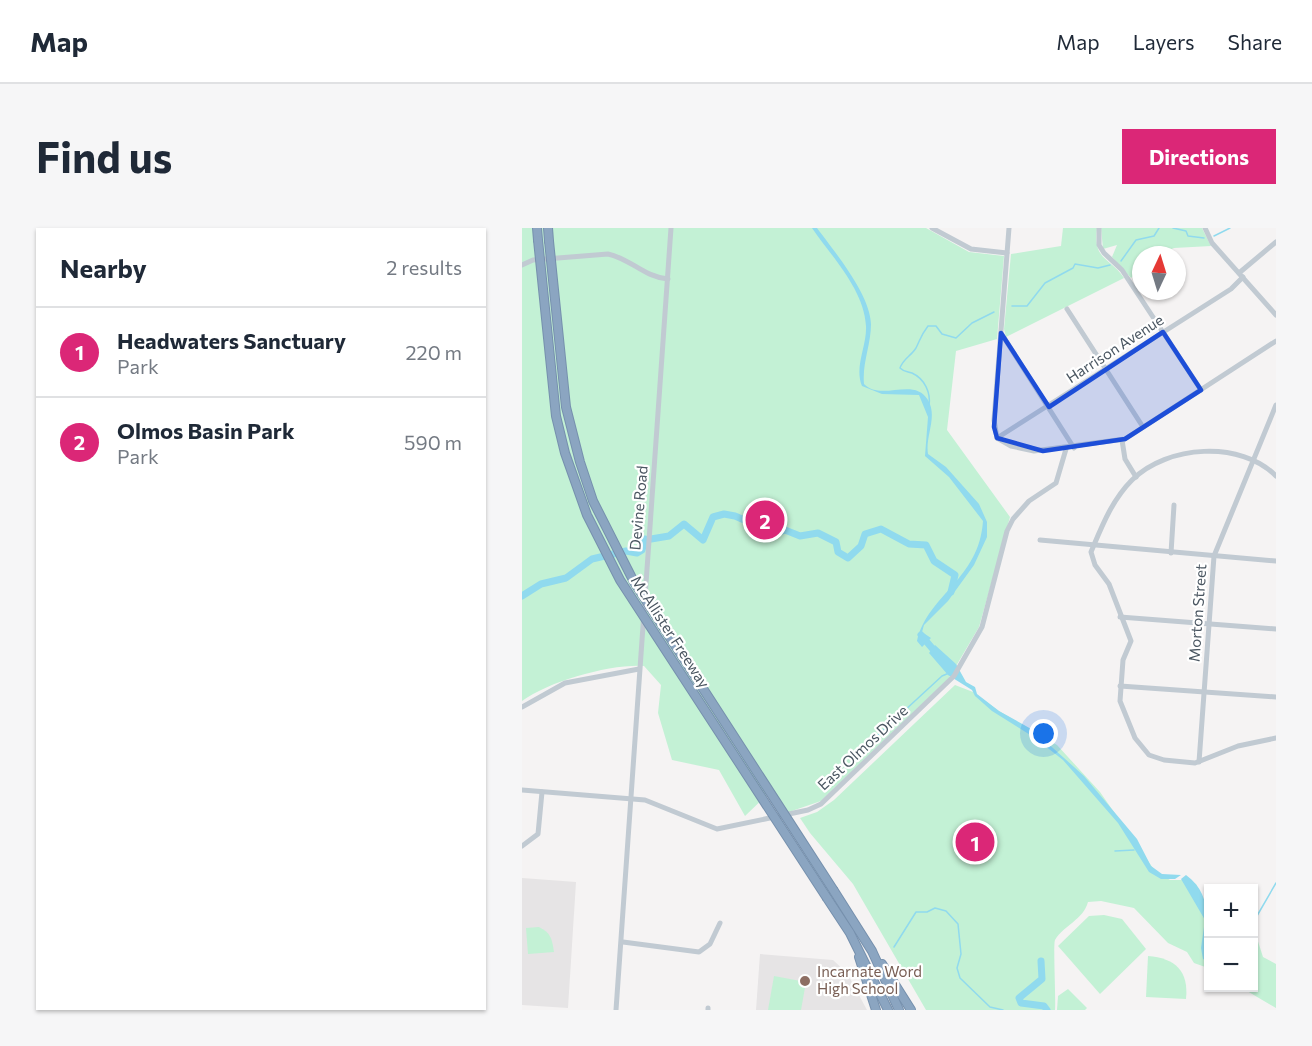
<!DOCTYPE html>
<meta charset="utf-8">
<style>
:root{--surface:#fff;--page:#f6f6f7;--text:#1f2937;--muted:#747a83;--line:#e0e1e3;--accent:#db2777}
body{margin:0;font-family:Commissioner,sans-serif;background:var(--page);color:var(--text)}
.controls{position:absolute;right:18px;bottom:18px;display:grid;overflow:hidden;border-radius:0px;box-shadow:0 2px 4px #0004}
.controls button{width:54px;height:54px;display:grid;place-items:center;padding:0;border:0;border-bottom:2px solid var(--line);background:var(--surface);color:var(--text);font:30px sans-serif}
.compass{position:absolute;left:610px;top:18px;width:54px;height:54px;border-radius:50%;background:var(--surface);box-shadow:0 2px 4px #0004;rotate:4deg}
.you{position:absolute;left:522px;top:506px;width:21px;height:21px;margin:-15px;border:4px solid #fff;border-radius:50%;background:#1a73e8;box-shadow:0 0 0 9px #1a73e833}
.badge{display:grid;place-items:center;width:39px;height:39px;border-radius:50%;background:var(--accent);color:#fff;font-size:20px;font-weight:700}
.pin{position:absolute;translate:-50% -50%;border:3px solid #fff;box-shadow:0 2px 6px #0006}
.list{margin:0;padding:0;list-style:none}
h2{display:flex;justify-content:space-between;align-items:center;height:78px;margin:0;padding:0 24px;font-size:26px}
h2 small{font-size:20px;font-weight:400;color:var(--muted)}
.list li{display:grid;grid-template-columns:39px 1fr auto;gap:18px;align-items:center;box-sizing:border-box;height:90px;padding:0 24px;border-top:2px solid var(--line)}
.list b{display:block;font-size:22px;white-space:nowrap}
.list p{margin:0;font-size:20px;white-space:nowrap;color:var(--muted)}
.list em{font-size:20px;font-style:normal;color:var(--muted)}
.map{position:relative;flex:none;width:754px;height:782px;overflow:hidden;border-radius:0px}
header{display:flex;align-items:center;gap:36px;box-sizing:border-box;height:84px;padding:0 30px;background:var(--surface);border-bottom:2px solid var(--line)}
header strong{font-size:28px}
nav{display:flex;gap:33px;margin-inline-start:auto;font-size:21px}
.intro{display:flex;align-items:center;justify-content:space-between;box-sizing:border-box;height:144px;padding:0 36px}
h1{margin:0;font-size:42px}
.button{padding:15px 27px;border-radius:0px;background:var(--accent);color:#fff;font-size:21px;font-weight:700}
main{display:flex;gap:36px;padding:0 36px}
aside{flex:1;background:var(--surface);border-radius:0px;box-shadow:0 2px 4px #0004}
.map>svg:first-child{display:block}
.education{fill:#e6e4e5}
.green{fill:#c3f1d5}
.water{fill:#90daee}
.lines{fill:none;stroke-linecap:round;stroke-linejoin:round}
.stream{stroke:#90daee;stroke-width:1.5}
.river{stroke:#90daee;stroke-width:7}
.highway-casing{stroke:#7690ad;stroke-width:10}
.minor{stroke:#c1cad2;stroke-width:5}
.highway{stroke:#8ba5c1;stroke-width:8}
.highway-bridge-casing{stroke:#7690ad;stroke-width:10;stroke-linecap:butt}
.highway-bridge{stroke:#8ba5c1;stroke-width:8}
.marked{fill:#1d4ed8;fill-opacity:0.2;stroke:#1d4ed8;stroke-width:4.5;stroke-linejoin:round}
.education-dot{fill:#8d6e63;stroke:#fff;stroke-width:2}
.labels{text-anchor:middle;stroke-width:4.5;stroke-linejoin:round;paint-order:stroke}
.street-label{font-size:15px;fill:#4a5661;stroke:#fff}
.education-label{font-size:15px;fill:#785e54;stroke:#fff;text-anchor:start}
</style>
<header>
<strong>Map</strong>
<nav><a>Map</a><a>Layers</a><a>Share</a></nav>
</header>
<div class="intro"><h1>Find us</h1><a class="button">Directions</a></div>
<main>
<aside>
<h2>Nearby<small>2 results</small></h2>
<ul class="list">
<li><span class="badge">1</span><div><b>Headwaters Sanctuary</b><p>Park</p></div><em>220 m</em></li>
<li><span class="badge">2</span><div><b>Olmos Basin Park</b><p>Park</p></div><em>590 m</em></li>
</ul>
</aside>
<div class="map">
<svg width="754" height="782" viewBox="0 0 754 782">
<rect width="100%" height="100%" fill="#f5f3f3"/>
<g class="education">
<polygon points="0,650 54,654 46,780 0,777"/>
<polygon points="238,726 311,732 325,745 345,782 234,782"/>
</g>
<g class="green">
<path d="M0 0H404L447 24 482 28 475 111 434 123 425 202 488 289 457 399 427 450 299 573 264 585 250 562 223 588 197 542 150 532 136 485 139 457 122 438C88 436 28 453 0 473Z"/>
<path d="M541 0H575C571 33 587 28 602 50L484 109 482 101 489 26 539 18Z"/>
<polygon points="579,0 680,0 689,18 652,20 635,27 619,27 619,41 609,50 590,29 595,17 581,21"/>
<path d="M433 457 451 464 477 483 535 517 578 564 633 643 648 652H663L674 656 686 681V740L672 735 665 724 646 715 612 680 579 673 566 674C561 692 542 697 533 712 531 717 534 771 533 782H404L331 656 288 605 278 590 295 584 312 572Z"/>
<polygon points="582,687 600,691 624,721 578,766 536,718 567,688"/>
<path d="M17 699C29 705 30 711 32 724L6 726 4 700Z"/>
<polygon points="732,701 741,729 754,736 754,780 720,760 732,760"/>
<path d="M626 728C653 730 667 743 664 771L624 769Z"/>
<polygon points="252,748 284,754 279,782 246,782"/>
<polygon points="546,761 565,780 563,782 535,782 536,768"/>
</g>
<g class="water">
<path d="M290 0H295C312 23 348 66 349 96 349 117 340 135 342 156 359 174 392 148 406 172 416 189 403 208 406 226L424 239 457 276 465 294V309L452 337 426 373 402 397 400 404 409 410 400 419 395 413C406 366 457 352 461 293L427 249 403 228 406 189 397 167 360 166 340 158C332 139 345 118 344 98 342 61 309 28 290 0Z"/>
<polygon points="413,417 434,436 444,454 453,459 455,466 477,483 511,502 562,548 615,611 629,638 640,646 659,647 653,651 639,651 627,644 596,595 541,532 513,510 470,483 453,468 450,462 426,447 407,425"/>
<path d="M664 647C696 670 681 707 686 734L681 731 679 720 683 692 659 651Z"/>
</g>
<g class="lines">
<g class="stream">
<polyline points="651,0 664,3 666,8 682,10"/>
<polyline points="692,8 708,0"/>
<polyline points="599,33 614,12 632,8 637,0"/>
<polyline points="490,78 505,78 523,55 551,40 553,36 576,40 588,37"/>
<path d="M407 178C409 165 403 151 390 145 385 143 382 144 378 140 381 131 389 128 394 120 398 112 399 107 406 98H414L420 106 434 110 450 95 472 84"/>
<polyline points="343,519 420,448 427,445"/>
<polyline points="593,623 612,622"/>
<polyline points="732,693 754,655"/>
<polyline points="372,719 394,684 405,684 413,680 424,683 436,696 439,726 435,740 438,750 468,779 481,782"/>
<polyline points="310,746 319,746 326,741"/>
</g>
<g class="river">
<polyline points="129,311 147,308 162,296 181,312 191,289 202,286 213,288 252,305 263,302 278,308 296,305 314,314 316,324 326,330 339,318 343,306 359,301 387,316 404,317 412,333 433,347 429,364"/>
<polyline points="0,368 19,356 44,350 70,331 104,323 115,325 120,322 123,311"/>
<polyline points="399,407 415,426"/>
<polyline points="519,733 520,751 497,770 499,775 522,778 525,782"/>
</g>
<defs>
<g id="highway">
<polyline points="15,0 16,12"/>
<polyline points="26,0 27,13"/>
<polyline points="312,663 350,723 377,782"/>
<polyline points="305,670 328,705 366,782"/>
<polyline points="337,729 354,782"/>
<polyline points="360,736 389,782"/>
</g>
</defs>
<use href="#highway" class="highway-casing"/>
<g class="minor">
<polyline points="410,0 449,21 485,25"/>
<polyline points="487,0 472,192 475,210 489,218 512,223 603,211 754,113"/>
<polyline points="577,0 577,17 582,25 600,42 679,162"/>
<polyline points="683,0 690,15 754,87"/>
<path d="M0 37 11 32 86 26C109 31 122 49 146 51"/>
<polyline points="717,45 754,14"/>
<polyline points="545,81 621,199"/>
<polyline points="479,105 552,220"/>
<polyline points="475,210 709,61 721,49"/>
<polyline points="600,212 603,231 614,249"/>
<path d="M754 248C719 212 645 217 610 252 590 272 580 298 569 324L573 337 587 356 609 413 601 432 598 473 613 510 627 527 642 532 673 535 716 518 754 510"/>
<polyline points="518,312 754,333"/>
<polyline points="649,325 652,277"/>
<polyline points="598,389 754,401"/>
<polyline points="598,458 754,469"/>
<polyline points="0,479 43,455 117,441"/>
<polyline points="677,534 692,328 754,177"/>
<polyline points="0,562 123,572 195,601 286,582 299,576 432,448 460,399 485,303 491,291 507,273 534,255 544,221"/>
<polyline points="0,618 16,606 20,564"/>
<polyline points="101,714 177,724 188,716 198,695"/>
<polyline points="94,782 149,0"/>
<polyline points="186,782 186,780"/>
</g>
<use href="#highway" class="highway"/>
<defs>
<g id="highway-bridge">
<polyline points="16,12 34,188 43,225 65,287 98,352 305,670"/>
<polyline points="27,13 44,179 58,234 71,273 112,354 312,663"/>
</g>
</defs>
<use href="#highway-bridge" class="highway-bridge-casing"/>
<use href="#highway-bridge" class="highway-bridge"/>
</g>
<path class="marked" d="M641 104 679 162 603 211 521 223 475 210 472 199 479 105 527 179Z"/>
<circle class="education-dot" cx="283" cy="753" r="6"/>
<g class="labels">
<g class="street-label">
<text transform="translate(593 121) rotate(-33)" y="5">Harrison Avenue</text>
<text transform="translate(117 280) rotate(-85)" y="5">Devine Road</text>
<text transform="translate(676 385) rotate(-86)" y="5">Morton Street</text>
<text transform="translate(148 404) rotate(57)" y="5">McAllister Freeway</text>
<text transform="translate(341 520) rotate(-43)" y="5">East Olmos Drive</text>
</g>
<g class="education-label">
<text x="295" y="749">Incarnate Word<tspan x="295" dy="17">High School</tspan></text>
</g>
</g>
</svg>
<div class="controls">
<button>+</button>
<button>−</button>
</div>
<svg class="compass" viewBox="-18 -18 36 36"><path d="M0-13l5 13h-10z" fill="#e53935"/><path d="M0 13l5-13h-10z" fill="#747a83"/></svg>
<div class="you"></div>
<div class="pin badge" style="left:453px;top:614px">1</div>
<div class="pin badge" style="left:243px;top:292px">2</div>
</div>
</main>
